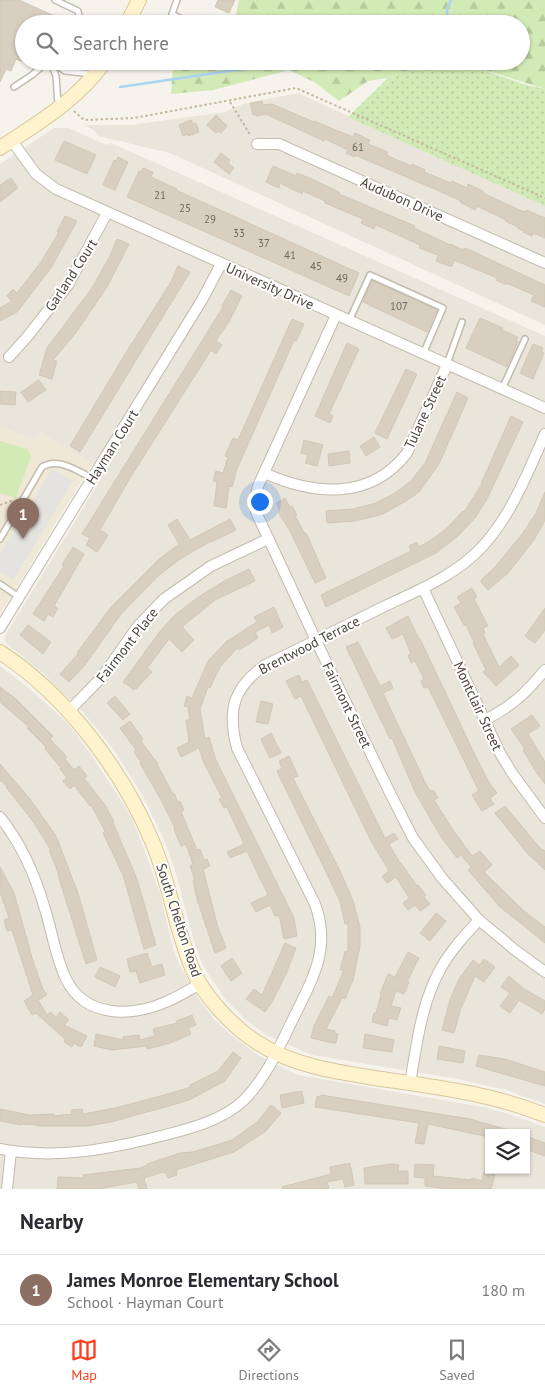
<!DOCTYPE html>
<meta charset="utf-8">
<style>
:root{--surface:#fff;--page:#f2f2f3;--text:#2b2b33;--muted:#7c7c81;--line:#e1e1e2;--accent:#fc3f1d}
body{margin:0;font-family:"PT Sans",sans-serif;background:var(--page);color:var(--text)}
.controls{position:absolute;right:15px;bottom:15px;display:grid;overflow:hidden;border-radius:0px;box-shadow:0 1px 4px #0004}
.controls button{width:45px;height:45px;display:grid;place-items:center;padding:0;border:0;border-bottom:1px solid var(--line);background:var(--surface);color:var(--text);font:25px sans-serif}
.you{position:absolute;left:259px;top:501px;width:18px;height:18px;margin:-12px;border:4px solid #fff;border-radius:50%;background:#1a73e8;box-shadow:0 0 0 8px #1a73e833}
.badge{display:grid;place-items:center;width:32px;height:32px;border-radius:50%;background:var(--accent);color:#fff;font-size:16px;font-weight:700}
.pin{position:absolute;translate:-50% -41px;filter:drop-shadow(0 1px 2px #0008)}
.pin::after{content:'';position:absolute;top:26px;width:18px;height:15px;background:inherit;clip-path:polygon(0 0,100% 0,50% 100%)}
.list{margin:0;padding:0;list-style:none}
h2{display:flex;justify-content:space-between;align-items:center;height:65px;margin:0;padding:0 20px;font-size:21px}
h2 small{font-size:16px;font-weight:400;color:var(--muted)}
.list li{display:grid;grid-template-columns:32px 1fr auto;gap:15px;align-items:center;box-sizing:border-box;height:70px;padding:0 20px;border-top:1px solid var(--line)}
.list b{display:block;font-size:19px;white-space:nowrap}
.list p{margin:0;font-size:16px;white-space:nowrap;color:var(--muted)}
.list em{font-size:16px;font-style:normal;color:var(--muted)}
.icon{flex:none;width:28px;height:28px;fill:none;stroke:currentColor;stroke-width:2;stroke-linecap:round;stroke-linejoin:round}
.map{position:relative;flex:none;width:545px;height:1189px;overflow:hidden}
.search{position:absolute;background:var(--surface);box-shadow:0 1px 4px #0004;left:15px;right:15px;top:15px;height:55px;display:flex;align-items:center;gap:12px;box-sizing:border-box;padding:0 18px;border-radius:28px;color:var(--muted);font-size:19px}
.sheet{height:135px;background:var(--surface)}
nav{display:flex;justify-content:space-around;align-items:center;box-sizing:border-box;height:70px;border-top:1px solid var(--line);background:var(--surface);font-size:14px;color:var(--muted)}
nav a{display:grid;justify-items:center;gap:2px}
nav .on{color:var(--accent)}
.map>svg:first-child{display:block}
.residential{fill:#eae5da;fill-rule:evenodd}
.education{fill:#efe8d6}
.grass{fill:url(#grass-dots)}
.forest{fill:url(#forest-firs)}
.garden{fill:#d2eab5}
.parking{fill:#e5e3e0}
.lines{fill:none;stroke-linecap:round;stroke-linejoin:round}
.stream{stroke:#a9d4f2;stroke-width:2.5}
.building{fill:#d8cfc1;stroke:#d3c7b4}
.lane-casing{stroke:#c2bbae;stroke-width:8}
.street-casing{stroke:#c2bbae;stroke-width:12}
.secondary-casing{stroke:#d6c79b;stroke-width:16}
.path{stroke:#c4b79f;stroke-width:2;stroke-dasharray:2.5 2.5;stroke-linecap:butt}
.lane{stroke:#fff;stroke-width:5}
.street{stroke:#fff;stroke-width:10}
.secondary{stroke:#fff3cd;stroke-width:14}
.labels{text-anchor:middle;stroke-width:4;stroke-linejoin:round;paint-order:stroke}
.number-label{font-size:11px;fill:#6e675b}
.street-label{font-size:14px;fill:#4b4439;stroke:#fff}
</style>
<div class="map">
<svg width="545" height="1189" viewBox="0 0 545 1189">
<defs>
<pattern id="grass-dots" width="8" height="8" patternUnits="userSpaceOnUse" patternTransform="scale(1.25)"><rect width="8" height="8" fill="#d2eab5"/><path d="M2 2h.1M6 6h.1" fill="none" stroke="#b6ca9c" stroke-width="1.8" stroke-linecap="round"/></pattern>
<pattern id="forest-firs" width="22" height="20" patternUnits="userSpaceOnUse" patternTransform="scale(1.25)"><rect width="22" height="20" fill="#d2eab5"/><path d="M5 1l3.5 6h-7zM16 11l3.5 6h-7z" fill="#b6ca9c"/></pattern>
</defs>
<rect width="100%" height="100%" fill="#f6f3ec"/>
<g class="residential">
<polygon points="298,93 545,206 545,325 170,153 98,136 94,130 84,125 131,125 225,112 243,104"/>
<polygon points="54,128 68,128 107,145 111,143 545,336 545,1104 506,1090 458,1079 312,1055 266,1035 245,1019 226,1000 203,966 194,941 175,870 164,840 143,796 112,747 82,711 44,674 7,644 4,639 6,634 105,472 41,432 35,441 0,426 0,164"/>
<path d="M0 666 30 689 69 725 92 756 115 791 130 815 139 836 160 893 173 948 179 964 199 999 215 1020 230 1034 258 1055 298 1075 483 1107 509 1114 545 1127V1189H0ZM489 1133H526V1170H489Z"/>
</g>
<polygon class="education" points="0,426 35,441 41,432 92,464 0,614"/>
<polygon class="grass" points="466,64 526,85 545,89 545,206 348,117 388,78 419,67"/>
<polygon class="forest" points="239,0 545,0 545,89 466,64 419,67 388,78 368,81 339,101 314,82 289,70 213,90 171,94 173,64 184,61 521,61 521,24 234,24"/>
<polygon class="garden" points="0,441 27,449 31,456 16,498 0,493"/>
<polygon class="parking" points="52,469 73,481 13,580 0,572 0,553"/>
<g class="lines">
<g class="stream">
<polyline points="448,24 447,9 451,0"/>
<polyline points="120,87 243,69 260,61"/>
</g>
</g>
<g class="building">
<polygon points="0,0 19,0 57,17 53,24 24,24 24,62 16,59 11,71 6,69 0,82"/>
<polygon points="218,0 235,0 229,13 215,7"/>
<polygon points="262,101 263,105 272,104 314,122 314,121 353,137 355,133 370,140 368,144 388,152 386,155 411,166 412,164 425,170 424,172 451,183 452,181 467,188 468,184 483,191 483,193 502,202 524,212 526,210 545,218 545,238 533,233 532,236 523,232 524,231 517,228 518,227 505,221 506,220 477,206 475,210 460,202 461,201 439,191 355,155 355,157 346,153 348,150 325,139 324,141 266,114 257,116 256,115 253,115 250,103"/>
<polygon points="216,115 227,126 221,133 219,131 216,133 207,125"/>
<polygon points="191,120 193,124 196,123 199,132 188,136 187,134 183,136 179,125"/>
<polygon points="64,141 96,155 87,174 55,160"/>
<polygon points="221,153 230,160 228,163 234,168 229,174 214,162"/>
<polygon points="118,157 128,162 115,190 103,185 114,160 116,161"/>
<polygon points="273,166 296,176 297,173 312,179 339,192 339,194 415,226 414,228 450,245 451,244 463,250 464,248 472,251 545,285 545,307 531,301 534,295 509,284 504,284 496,280 497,278 454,260 452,266 449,266 436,261 438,255 419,248 420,245 376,225 374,229 361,223 363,219 325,203 325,201 303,191 302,194 280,183 279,188 266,182"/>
<polygon points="143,168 153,172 151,177 177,189 176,190 359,273 349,296 127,197 139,171 141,172"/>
<polygon points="11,178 18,188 0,202 0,185"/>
<polygon points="65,216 77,221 51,268 17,312 0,321 0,308 12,301 7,296 13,289 17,293 41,262 59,232 57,232"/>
<polygon points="117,239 129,244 107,287 75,334 53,360 57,361 52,379 39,375 47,348 92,288 110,256"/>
<polygon points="178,266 190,272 80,452 70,446 127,351 171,282"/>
<polygon points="372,281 437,310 427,332 363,302"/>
<polygon points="231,290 242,296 230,320 216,341 222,345 216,354 211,350 130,478 100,530 108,535 97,552 86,545 90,538 82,534 223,307 222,306"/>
<polygon points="480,318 503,328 502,330 518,337 516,341 518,342 507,367 466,348"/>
<polygon points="292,319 304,324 296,341 294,340 280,372 237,469 232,487 229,486 226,508 214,506 217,482 213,481 216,471 223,473 228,457 225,456 233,438 238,440"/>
<polygon points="347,343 359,349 329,414 333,416 330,423 315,416"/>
<polygon points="533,344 543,348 541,352 544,353 533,379 520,373"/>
<polygon points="406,369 417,374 387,439 375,433"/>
<polygon points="39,380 46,390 28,402 21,392"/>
<polygon points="0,391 16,392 15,405 0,404"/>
<polygon points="457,392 468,398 439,464 419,492 406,501 383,514 355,521 327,523 326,511 353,509 376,503 395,493 411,481 425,463"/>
<polygon points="511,416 523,422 487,499 475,518 458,536 436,553 326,607 321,595 411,551 409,546 417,542 419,547 428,542 446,529 463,511 464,512 482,484 481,484"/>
<polygon points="374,437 380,447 366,456 360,446"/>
<polygon points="304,440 323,445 317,466 305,463 308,455 301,453"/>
<polygon points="349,451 350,463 329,466 328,454"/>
<polygon points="545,492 545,520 534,540 508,573 488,590 481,582 481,580 495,567 523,533 536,513"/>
<polygon points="285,498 290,507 292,506 297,515 295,516 305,534 306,533 326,578 315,583 289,529 278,512 280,511 276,503"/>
<polygon points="177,519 190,540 230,519 236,530 211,542 211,541 180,559 158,576 121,614 85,665 69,682 60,674 78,654 77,653 111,607 158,560 179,544 168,525"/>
<polygon points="73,547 84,554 54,606 58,608 53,617 48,614 44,621 33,614 64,566 62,565"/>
<polygon points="249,569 255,581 215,600 182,627 194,640 182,652 169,639 147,668 152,672 136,689 135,688 134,690 123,682 161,630 176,614 200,596 226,580"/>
<polygon points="472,588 477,597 474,599 488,626 483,628 485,633 483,634 499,667 511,656 519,665 496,686 483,672 486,670 473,643 474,642 466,625 464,625 454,607 461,603 457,597"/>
<polygon points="274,607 283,627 272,633 269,625 255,632 258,638 239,650 237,648 220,667 210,688 208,687 200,709 205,739 209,737 216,760 294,918 297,936 284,939 279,915 275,916 270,905 256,912 251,903 268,895 247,851 230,858 227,852 244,844 227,807 224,808 219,799 222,798 204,763 199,748 181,757 177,748 189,742 186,720 190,720 188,707 184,706 187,696 192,698 208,661 227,641 257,622 254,617"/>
<polygon points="545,608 545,630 535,643 525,636"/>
<polygon points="408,616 419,639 420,639 475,755 490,784 497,793 490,798 494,804 482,811 472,795 479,791 428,687 424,688 421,681 424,679 415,661 411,663 408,655 411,654 403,634 392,639 386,628"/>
<polygon points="28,625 51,642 43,654 20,635"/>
<polygon points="358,642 380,686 390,681 393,688 383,693 425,782 430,791 433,790 438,798 434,800 453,830 472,856 480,851 492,865 484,872 524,911 545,927 545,943 499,906 468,870 471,867 461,855 457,858 441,837 415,792 392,738 390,739 346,647"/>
<polygon points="299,675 302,682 307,680 385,838 394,833 398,839 389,844 400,863 401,863 417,886 418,885 426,895 424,897 430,904 420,911 415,905 408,910 403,903 409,898 396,877 387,883 382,876 389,871 370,839 301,696 295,699 286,681"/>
<polygon points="0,687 15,698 53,736 50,739 67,757 65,759 74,770 79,766 87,776 84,778 105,805 114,822 113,823 137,879 156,945 144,949 123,875 103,833 105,831 91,805 90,806 74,785 70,789 63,781 67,778 60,769 61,768 45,749 46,747 27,728 29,727 0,702"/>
<polygon points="115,696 130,714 123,720 107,703"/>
<polygon points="261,701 273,704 268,724 256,722"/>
<polygon points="532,715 540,726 528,734 545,762 545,784 536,772 523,750 525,749 511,729"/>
<polygon points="130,721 143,739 141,741 158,764 157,764 173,794 174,793 178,802 180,801 184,810 181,812 197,850 200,849 204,860 207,859 210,866 203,869 217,924 226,948 215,953 197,899 193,881 195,880 190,866 193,864 186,844 181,846 174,829 175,828 161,800 140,763 141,762 134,752 136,750 120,728"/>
<polygon points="271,733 281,753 270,758 261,739"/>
<polygon points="289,756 298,776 293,778 341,873 353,901 360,927 360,946 353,980 345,999 342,998 326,1029 335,1031 335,1033 338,1034 336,1043 333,1043 311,1038 314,1026 329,996 332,998 344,970 340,970 345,951 348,952 348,924 345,924 340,901 277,771 282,769 279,761"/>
<polygon points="0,764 30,799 56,836 78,893 97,960 86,964 58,875 59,875 49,850 51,850 32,820 6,787 8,787 0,780"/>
<polygon points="505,806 540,848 545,851 545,870 527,853 495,813"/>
<polygon points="0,867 14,893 33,961 43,989 47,995 38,1000 47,1015 50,1012 56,1017 60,1012 69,1020 64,1025 87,1036 81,1047 74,1043 72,1047 64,1042 65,1039 36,1013 32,1015 24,1001 33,995 12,930 7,931 4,920 9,918 0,892"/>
<polygon points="436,913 446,921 430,941 420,933"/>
<polygon points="285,943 296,948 286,974 272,1002 265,1012 246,999 254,989 262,995"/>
<polygon points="408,952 419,958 407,982 409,982 404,994 396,991 391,1006 401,1008 397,1020 389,1018 387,1026 372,1022 374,1013 376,1013 381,995 380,994 388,974 395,977"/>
<polygon points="147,953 152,967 162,964 165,975 140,983 136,971 130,972 127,959"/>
<polygon points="232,958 242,973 231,981 221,966"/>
<polygon points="484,959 495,967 484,982 475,976 461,1008 454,1033 442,1030 450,1000 459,979 473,960 480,965"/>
<polygon points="100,967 120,976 115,987 95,977"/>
<polygon points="509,976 524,989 545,1001 545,1009 542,1014 519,1000 510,1013 500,1006 510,993 501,987"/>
<polygon points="192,1015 196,1025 188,1028 191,1034 170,1043 147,1049 146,1046 112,1050 94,1046 96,1034 124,1040 123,1037 139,1035 140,1040 155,1036 153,1029 177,1023 176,1021"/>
<polygon points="365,1034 394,1040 392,1052 363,1048"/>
<polygon points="439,1046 465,1051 463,1063 437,1059"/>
<polygon points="233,1052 241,1058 225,1081 189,1100 169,1106 111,1122 88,1126 37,1126 37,1125 22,1124 21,1125 0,1121 0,1109 30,1115 54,1114 54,1116 72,1114 71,1110 82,1109 83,1114 115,1108 161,1096 191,1087 190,1085 218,1071"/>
<polygon points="479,1055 505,1059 545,1072 545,1086 476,1066"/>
<polygon points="302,1091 304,1103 282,1108 280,1095"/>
<polygon points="321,1095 470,1119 512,1131 512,1133 489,1133 489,1137 428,1124 424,1144 415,1143 419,1123 315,1107 317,1096 321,1097"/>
<polygon points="271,1105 281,1113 266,1131 234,1152 176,1170 177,1175 168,1178 166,1173 163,1172 144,1178 147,1189 139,1189 137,1182 98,1189 57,1189 58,1177 84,1178 83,1175 140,1168 147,1165 147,1164 180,1153 193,1152 232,1140 257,1122"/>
<polygon points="526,1136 545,1143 545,1156 526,1149"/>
<polygon points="350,1163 354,1185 345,1187 343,1179 327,1182 329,1188 325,1189 283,1189 282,1187 331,1174 330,1167"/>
<polygon points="391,1164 399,1165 398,1171 408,1171 408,1184 365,1184 364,1168"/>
<polygon points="415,1164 434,1165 433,1176 471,1180 472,1178 482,1181 484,1172 495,1175 491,1189 447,1189 425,1186 425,1178 414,1177"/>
</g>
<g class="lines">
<defs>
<g id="lane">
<polyline points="55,0 78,11 79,16 76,24"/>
<polyline points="177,0 172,14 191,24"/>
<polyline points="50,61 56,76 58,104"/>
<polyline points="51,61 65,71 92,74"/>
<polyline points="14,87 32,75 48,61"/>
<polyline points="349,321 370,275 443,308 423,354"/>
<polyline points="447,364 462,322"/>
<polyline points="502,389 525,339"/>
<path d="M0 539 42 467C59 457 77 471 92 478"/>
<polyline points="0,584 19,597"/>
</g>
<g id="street">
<polyline points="12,141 36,174 56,189 545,408"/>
<polyline points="257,144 279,144 545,263"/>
<polyline points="336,315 258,486 255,502 256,512 321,651 390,793 413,838 442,878 479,920 515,950 545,972"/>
<polyline points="9,357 27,337 68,285 107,213"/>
<path d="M264 473C314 495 370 501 407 453L447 365"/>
<polyline points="423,588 500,753 512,773 545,818"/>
<polyline points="0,628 202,300 221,264"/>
<polyline points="68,712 102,677 138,626 164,599 211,566 268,539"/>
<path d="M485 720C512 706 525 694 545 670"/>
<path d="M0 817C20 842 35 875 44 906 52 930 55 956 66 979 85 1018 131 1017 166 1002 178 997 189 990 200 984"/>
<path d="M410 1083C417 1044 421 1003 441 968 451 950 465 935 479 920"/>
<path d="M0 1149C56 1160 110 1149 165 1135 192 1128 223 1120 244 1100 269 1075 282 1040 298 1009 316 972 330 945 315 904L237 748C227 710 233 688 265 665 305 646 345 626 385 606 419 590 456 575 482 547 512 514 527 474 545 434"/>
<polyline points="7,1189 11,1151"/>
</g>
<g id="secondary">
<polyline points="127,24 139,0"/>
<path d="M0 148C38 123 78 100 105 61"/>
<path d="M0 652C66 695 122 770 152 841 170 883 175 927 192 968 203 996 234 1028 258 1043 296 1067 338 1072 381 1079 436 1087 493 1094 545 1115"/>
</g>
</defs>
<use href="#lane" class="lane-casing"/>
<use href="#street" class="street-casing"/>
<use href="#secondary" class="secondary-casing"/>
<g class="path">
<polyline points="230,102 251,136"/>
<polyline points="74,111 84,120 134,118 296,88 545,198"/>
<polyline points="0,505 11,501 14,501"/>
</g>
<use href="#lane" class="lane"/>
<use href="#street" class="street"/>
<use href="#secondary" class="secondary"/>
</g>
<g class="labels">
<g class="number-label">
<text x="358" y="151">61</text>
<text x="160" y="199">21</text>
<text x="185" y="212">25</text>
<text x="210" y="223">29</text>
<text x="239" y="237">33</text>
<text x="264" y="247">37</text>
<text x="290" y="259">41</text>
<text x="316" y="270">45</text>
<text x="342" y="282">49</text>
<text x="399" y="310">107</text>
</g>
<g class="street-label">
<text transform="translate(402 199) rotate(24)" y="5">Audubon Drive</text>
<text transform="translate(71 275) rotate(-57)" y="5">Garland Court</text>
<text transform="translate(270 286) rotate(24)" y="5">University Drive</text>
<text transform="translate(425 412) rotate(-65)" y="5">Tulane Street</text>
<text transform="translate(112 447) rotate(-58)" y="5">Hayman Court</text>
<text transform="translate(127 645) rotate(-52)" y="5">Fairmont Place</text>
<text transform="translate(309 645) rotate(-27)" y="5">Brentwood Terrace</text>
<text transform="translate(347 705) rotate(64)" y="5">Fairmont Street</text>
<text transform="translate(478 706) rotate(65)" y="5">Montclair Street</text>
<text transform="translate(179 920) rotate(72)" y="5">South Chelton Road</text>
</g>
</g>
</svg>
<div class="controls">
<button><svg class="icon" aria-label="layers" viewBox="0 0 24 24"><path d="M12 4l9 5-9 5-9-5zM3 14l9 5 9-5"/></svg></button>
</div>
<div class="you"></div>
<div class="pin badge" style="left:23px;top:539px;background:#8d6e63">1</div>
<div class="search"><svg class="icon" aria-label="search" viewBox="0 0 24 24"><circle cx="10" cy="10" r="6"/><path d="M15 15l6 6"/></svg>Search here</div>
</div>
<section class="sheet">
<h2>Nearby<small></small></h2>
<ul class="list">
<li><span class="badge" style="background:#8d6e63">1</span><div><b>James Monroe Elementary School</b><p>School · Hayman Court</p></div><em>180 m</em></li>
</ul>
</section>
<nav>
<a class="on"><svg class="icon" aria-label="map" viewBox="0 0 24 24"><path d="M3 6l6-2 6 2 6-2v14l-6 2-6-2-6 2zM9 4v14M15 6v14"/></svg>Map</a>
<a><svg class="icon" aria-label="directions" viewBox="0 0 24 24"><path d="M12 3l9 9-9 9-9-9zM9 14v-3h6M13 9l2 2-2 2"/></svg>Directions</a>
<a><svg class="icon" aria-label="saved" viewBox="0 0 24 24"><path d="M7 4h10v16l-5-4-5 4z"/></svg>Saved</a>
</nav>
